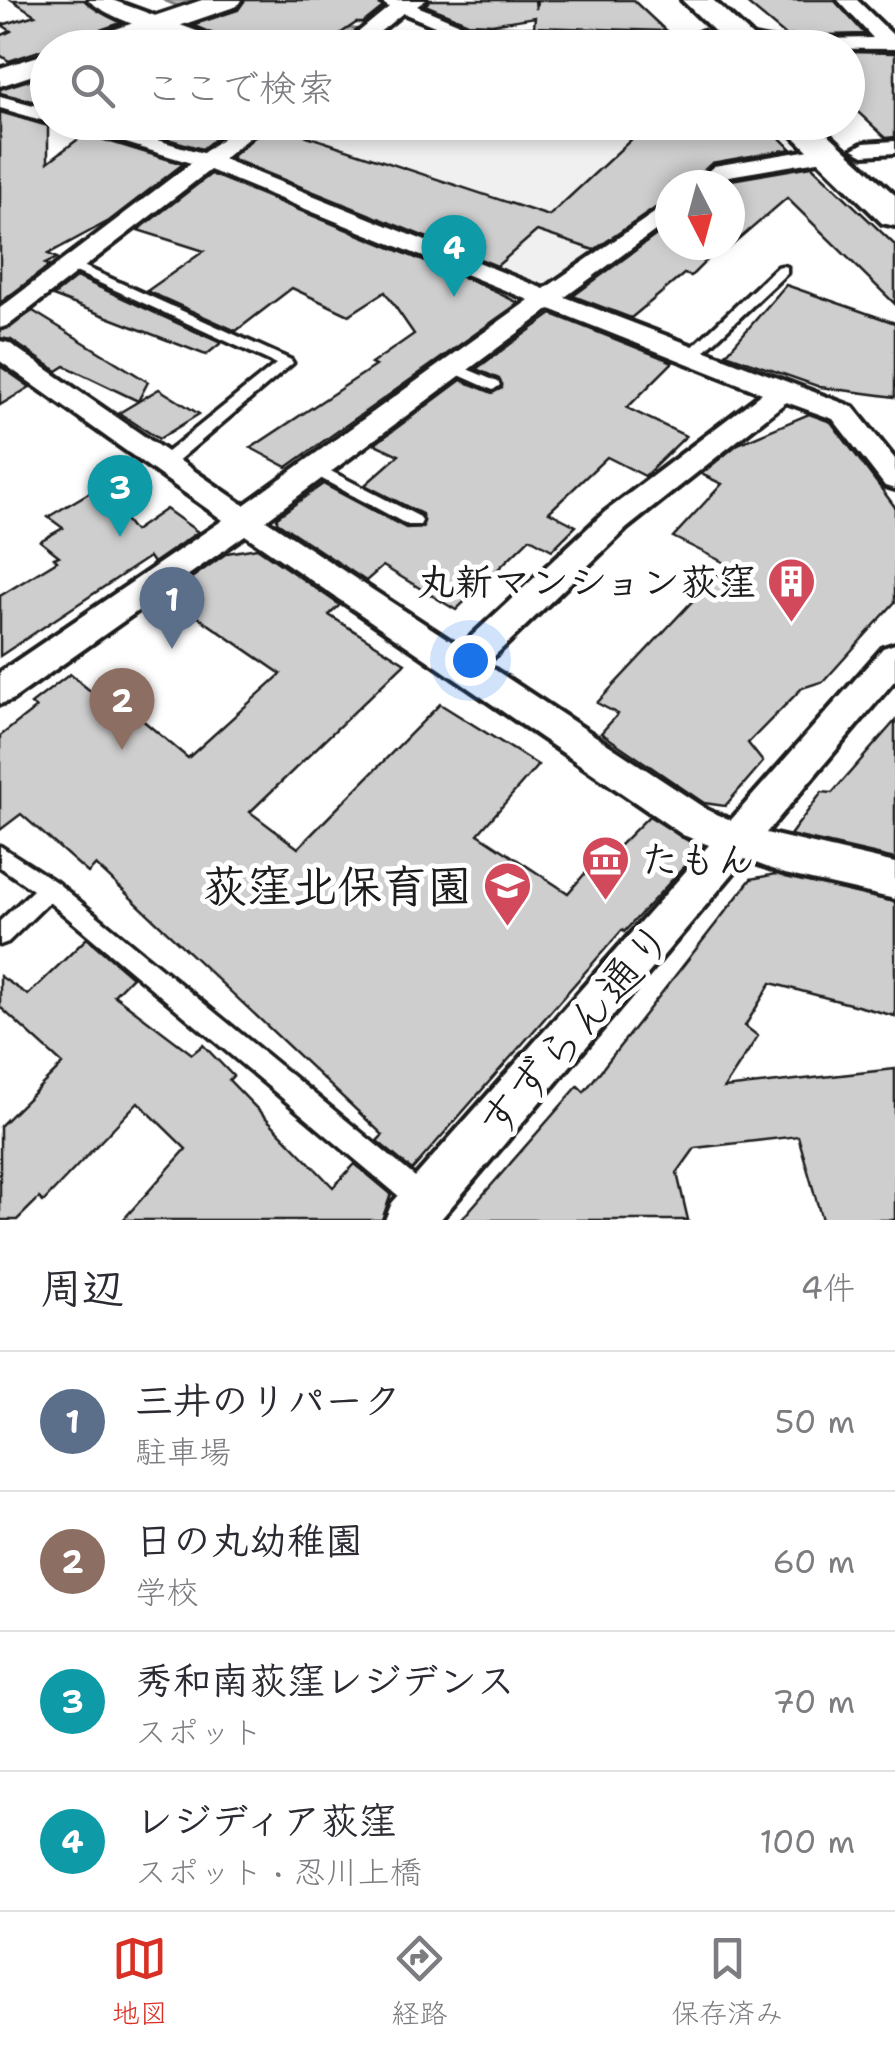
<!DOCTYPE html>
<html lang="ja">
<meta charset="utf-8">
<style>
:root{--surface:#fff;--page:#f7f7f7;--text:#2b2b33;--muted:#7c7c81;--line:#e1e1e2;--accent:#d93025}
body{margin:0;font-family:"Shantell Sans","Klee One",sans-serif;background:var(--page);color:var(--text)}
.compass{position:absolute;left:655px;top:170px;width:90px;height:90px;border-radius:50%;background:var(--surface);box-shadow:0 5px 15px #0003;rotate:174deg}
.you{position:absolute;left:470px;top:660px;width:35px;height:35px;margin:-25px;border:8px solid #fff;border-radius:50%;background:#1a73e8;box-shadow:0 0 0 15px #1a73e833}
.badge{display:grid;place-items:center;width:65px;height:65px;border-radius:50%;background:var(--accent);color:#fff;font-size:32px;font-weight:700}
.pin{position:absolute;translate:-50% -82px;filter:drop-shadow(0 2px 5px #0008)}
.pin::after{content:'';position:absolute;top:52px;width:35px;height:30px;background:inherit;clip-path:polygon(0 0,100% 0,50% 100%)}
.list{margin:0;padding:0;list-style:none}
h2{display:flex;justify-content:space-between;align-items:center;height:130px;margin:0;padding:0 40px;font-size:42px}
h2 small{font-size:32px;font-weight:400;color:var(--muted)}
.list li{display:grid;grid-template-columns:65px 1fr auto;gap:30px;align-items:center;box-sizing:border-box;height:140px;padding:0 40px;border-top:2px solid var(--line)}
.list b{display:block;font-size:38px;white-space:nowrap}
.list p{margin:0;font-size:32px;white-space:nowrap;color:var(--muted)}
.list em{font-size:32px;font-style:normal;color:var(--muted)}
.icon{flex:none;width:55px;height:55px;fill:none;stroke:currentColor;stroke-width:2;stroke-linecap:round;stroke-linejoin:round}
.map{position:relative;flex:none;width:895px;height:1220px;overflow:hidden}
.search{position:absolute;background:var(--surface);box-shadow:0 5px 15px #0003;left:30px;right:30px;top:30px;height:110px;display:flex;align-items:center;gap:25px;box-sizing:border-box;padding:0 35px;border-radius:55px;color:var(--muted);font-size:38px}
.sheet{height:690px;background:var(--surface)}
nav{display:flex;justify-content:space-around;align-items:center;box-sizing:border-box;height:140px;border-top:2px solid var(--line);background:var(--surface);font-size:28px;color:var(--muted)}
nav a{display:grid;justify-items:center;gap:5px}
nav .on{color:var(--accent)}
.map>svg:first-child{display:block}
.built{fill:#f0f0f0}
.water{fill:#b8b8b8;stroke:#7a7a7a;stroke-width:2.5}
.building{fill:#cecece;stroke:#1c1c1c;stroke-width:2.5}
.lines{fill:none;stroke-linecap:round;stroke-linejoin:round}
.lane-casing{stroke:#1c1c1c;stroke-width:7}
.street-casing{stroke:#1c1c1c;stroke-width:8}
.secondary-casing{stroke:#1c1c1c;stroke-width:7}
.primary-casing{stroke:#1c1c1c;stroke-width:8}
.lane{fill:#fff;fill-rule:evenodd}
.street{fill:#fff;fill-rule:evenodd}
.secondary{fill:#fff;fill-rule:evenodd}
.primary{fill:#fff;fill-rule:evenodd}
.labels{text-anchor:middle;stroke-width:10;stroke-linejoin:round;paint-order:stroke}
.poi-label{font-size:38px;font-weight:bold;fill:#1c1c1c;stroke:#fff;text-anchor:end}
.near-poi-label{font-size:45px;font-weight:bold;fill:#1c1c1c;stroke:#fff;text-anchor:end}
.near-street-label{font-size:45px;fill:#1c1c1c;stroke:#fff}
</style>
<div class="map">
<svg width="895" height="1220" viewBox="0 0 895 1220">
<rect width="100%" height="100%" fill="#fff"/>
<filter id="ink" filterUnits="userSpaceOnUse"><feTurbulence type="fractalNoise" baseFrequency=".01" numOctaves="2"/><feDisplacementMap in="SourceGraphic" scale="20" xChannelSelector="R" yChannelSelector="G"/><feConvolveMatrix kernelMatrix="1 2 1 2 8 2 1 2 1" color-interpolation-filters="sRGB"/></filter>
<g filter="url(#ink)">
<polygon class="built" points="336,122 739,123 733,124 757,156 711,164 683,185 670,185 670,195 548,287 269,172"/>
<path class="water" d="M163 0H228L348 28 502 47C388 47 270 47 163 0Z"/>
<g class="building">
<polygon points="12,0 84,0 121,23 76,38 72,44 48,48 9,61 0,55 0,36 11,31 2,25 35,15"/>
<polygon points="245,0 374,0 383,7 363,23 356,23 319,48 246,48 192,25 238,10"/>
<polygon points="430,0 535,0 536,9 537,0 633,0 666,31 534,27 535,17 492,24 468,23 425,5"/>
<polygon points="743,0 834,0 865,34 786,36"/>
<polygon points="848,52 895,53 895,137 886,138 848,103"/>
<polygon points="48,74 48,105 0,93 0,89"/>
<polygon points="0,112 48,126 48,162 85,134 183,164 109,221 48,254 57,258 45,264 49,266 0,303"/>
<polygon points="109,122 237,122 202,149"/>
<polygon points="272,122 324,122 307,136 549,216 650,122 693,122 717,130 764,122 791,149 712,163 688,185 670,185 670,198 594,250 537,231 497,266 230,158"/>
<polygon points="812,166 895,245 895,304 787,198 730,247 730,185 723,185 731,180"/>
<polygon points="211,174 477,283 519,303 287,467 251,448 375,366 371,364 414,334 385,292 349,315 292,288 236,331 147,291 204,251 138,230"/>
<polygon points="670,225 670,245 722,245 691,276 684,274 631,318 573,296"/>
<polygon points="77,277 221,343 206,355 53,296"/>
<polygon points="786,285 895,323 895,397 820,387 726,354"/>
<polygon points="33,311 148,382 138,401 65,366 57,371 11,340 0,338 0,331"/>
<polygon points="552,314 673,362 627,408 686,436 645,476 607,457 549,512 576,526 552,550 530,538 456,610 383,566 366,581 277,522 277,517 323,484 406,528 423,527 422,514 365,485 399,455 375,444 461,380 492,393 502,388 499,379 476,369"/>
<polygon points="0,366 30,387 0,405"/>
<polygon points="159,389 199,414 159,439 119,413"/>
<polygon points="809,414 831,422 895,507 895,602 824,681 802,688 748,743 763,762 725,806 704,803 601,733 618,714 597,703 727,564 673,537 722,484 701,474 738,444"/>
<polygon points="99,487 134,531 166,509 198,532 153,563 149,557 0,656 0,596 57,561 54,558 59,556 40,541 63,528 48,517"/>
<polygon points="257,548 340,605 329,615 405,663 250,812 298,848 440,704 538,765 478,834 568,893 593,864 597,868 649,816 690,842 694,856 624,932 622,930 412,1170 377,1141 383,1135 96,865 88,873 21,814 0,830 0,736 36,708 31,704 70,674 94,694 104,689 116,698 188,758 281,674 185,608 173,591 227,553"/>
<polygon points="895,721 895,859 790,835 822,792 832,793"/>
<polygon points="776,874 895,902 895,1016 771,983 745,1026 758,1036 724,1088 895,1069 895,1220 822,1220 798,1136 695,1148 677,1173 688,1220 461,1220 578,1086 584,1092 751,879"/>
<polygon points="87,938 132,977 114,995 192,1054 203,1045 233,1076 229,1080 333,1187 355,1164 391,1194 382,1220 123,1220 186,1149 138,1102 43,1202 39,1198 17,1220 0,1220 0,1126 63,1064 0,1007 0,976 28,995"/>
</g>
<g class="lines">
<defs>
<g id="lane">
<polygon points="72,261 291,360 293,363 168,469 156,469 154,465 156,461 276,364 67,268 65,265"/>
<polygon points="782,266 787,267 787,273 695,360 685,360 685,354 777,267"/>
<polygon points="455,364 498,382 500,385 493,390 488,388 450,371 448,368"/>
<polygon points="315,463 420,517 422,521 420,525 408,525 309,472 307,468"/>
<polygon points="0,846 56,882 431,1190 435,1199 431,1208 422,1212 413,1208 49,902 8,942 0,945 0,921 33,890 0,867"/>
</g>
<g id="street">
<path d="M88 0H112L243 48C204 48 118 26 88 0Z"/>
<polygon points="378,0 426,0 417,6 467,27 687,38 702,31 711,37 698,48 464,38 403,13 360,48 339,48 389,7"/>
<polygon points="838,0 857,0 895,37 895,49 748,48 734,41 743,35 769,40 873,38"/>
<polygon points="0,96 48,109 48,122 0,108"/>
<path d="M58 122H93L203 153 244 122H268L223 159 544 289 670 202V220L565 297 853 407 895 459V489L885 486 833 419 786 402 627 528 486 664 709 811 731 820 883 648 895 644V680L766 833 895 863V899L785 874 745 859 440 1220H385L392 1203 709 845 683 835 245 535 12 700 0 704V672L223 520 0 361V341L9 343 244 505 529 300 210 170 9 325 0 328V308L191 163ZM550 309 762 393 605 512 460 647 266 520Z"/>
<polygon points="895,141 895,153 864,155 853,149 864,143"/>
<polygon points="828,147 839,153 836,158 729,176 717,185 692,185 714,166"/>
</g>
<g id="secondary">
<polygon points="202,0 241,0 237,6 115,48 74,48 77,42"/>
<polygon points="48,53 48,70 0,86 0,68"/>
</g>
<g id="primary">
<polygon points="682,0 713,0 765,48 732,48"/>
<polygon points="779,122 815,122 895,195 895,226 882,223"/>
</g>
</defs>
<use href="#lane" class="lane-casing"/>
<use href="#street" class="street-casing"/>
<use href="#secondary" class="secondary-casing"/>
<use href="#primary" class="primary-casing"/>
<use href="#lane" class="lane"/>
<use href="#street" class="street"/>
<use href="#secondary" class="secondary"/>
<use href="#primary" class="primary"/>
</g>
</g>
<defs>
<symbol id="building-pin" viewBox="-11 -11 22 30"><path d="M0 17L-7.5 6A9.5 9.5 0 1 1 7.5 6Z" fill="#d1495b" stroke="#fff"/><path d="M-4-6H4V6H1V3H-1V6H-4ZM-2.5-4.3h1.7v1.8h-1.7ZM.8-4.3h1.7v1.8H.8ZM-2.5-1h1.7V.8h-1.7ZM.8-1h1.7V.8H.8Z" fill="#fff"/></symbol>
<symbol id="museum-pin" viewBox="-11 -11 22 30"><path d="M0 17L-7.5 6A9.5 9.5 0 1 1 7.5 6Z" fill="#d1495b" stroke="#fff"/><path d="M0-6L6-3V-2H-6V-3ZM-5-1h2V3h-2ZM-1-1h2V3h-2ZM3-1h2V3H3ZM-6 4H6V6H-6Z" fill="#fff"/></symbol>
<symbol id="school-pin" viewBox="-11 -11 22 30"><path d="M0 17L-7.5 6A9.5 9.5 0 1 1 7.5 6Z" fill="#d1495b" stroke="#fff"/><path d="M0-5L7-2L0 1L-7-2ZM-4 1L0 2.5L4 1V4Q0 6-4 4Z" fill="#fff"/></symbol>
</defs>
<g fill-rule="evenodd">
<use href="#building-pin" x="764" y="554" width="55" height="75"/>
<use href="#museum-pin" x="578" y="832" width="55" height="75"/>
<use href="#school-pin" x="480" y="858" width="55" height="75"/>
</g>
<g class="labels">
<g class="poi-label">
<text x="756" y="595">丸新マンション荻窪</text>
<text x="641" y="873" text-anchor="start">たもん</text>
</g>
<g class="near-poi-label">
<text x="472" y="902">荻窪北保育園</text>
</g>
<g class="near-street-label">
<text transform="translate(575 1030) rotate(-49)" y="16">すずらん通り</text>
</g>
</g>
</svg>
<svg class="compass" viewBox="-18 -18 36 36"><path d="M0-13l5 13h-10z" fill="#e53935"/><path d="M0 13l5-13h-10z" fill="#7c7c81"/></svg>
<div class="you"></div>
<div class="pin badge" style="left:172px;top:649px;background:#5c6f8a">1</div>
<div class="pin badge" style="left:122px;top:750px;background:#8d6e63">2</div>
<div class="pin badge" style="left:120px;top:537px;background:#0f9aa8">3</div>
<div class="pin badge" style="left:454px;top:297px;background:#0f9aa8">4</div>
<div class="search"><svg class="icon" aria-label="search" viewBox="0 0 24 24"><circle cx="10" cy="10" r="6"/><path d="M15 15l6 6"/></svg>ここで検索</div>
</div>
<section class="sheet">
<h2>周辺<small>4件</small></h2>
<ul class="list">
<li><span class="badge" style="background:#5c6f8a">1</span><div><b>三井のリパーク</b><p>駐車場</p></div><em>50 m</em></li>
<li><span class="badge" style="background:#8d6e63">2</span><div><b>日の丸幼稚園</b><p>学校</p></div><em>60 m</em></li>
<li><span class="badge" style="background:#0f9aa8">3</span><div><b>秀和南荻窪レジデンス</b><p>スポット</p></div><em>70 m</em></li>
<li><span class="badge" style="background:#0f9aa8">4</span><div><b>レジディア荻窪</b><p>スポット · 忍川上橋</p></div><em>100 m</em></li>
</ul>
</section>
<nav>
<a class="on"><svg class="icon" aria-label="map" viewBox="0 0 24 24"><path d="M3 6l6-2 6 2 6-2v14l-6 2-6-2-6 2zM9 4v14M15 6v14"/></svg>地図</a>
<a><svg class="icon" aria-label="directions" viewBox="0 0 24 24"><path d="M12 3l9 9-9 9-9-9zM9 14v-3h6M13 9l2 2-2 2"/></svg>経路</a>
<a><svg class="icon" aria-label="saved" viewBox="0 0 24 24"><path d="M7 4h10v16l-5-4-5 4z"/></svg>保存済み</a>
</nav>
